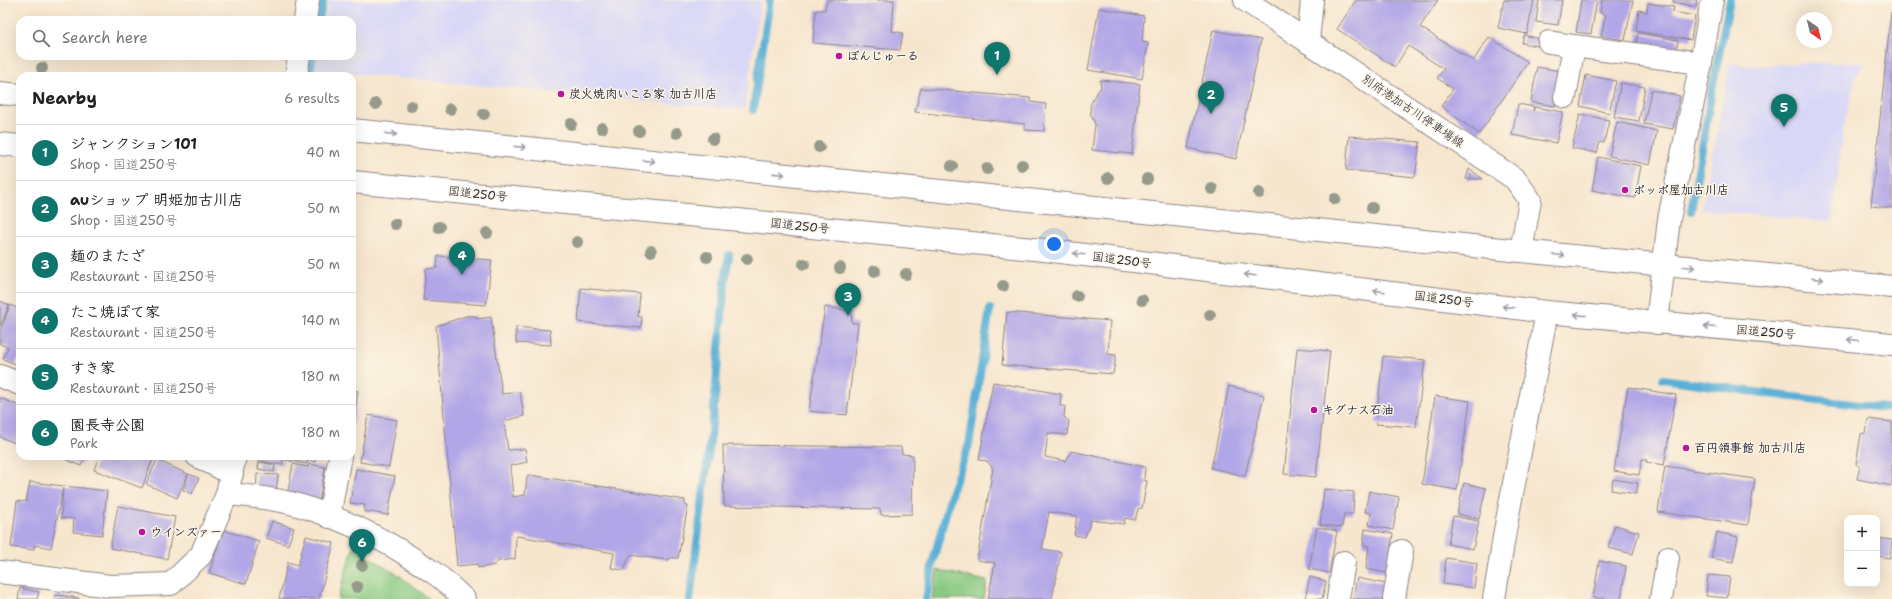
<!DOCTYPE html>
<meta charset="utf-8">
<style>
:root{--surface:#fff;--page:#f6f6f6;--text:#222;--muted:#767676;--line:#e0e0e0;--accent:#0f766e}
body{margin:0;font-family:"Shantell Sans","Klee One",sans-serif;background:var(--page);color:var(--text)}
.controls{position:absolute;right:12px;bottom:12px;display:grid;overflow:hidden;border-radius:8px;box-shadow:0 4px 16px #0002}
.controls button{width:36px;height:36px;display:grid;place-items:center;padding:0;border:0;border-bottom:1px solid var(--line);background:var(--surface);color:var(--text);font:20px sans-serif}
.compass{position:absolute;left:1796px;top:12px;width:36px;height:36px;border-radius:50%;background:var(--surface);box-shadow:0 4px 16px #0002;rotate:145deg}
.you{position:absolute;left:1054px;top:244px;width:14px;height:14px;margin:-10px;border:3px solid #fff;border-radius:50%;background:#1a73e8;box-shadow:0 0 0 6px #1a73e833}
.badge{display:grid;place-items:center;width:26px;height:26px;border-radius:50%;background:var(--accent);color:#fff;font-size:13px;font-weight:700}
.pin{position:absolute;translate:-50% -33px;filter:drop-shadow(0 1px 2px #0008)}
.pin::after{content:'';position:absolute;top:21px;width:14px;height:12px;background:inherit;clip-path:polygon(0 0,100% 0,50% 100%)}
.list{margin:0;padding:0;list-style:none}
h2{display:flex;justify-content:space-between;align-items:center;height:52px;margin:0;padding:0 16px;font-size:17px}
h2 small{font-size:13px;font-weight:400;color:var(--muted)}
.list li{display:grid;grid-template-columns:26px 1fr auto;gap:12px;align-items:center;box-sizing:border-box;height:56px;padding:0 16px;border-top:1px solid var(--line)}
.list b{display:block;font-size:15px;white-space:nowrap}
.list p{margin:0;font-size:13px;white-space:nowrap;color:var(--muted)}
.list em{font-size:13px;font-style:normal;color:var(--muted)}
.icon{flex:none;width:22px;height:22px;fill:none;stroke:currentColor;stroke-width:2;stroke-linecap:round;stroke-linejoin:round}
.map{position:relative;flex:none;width:1892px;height:599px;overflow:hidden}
.search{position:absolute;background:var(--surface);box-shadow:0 4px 16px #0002;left:16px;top:16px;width:340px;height:44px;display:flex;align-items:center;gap:10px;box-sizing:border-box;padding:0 14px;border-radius:12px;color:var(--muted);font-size:15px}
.panel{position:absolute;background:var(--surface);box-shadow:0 4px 16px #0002;left:16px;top:72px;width:340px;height:388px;border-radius:12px}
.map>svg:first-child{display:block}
.built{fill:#d8d7f8}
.green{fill:#88c981;stroke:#55765e}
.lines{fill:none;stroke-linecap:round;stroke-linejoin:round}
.stream{stroke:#5bb0d7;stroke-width:8}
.building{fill:#b1a6e7}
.minor-casing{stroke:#8c8484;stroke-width:24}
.major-casing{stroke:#8c8484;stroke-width:24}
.highway-casing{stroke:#8c8484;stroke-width:24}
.minor{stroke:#fff;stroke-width:22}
.major{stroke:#fff;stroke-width:22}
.highway{stroke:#fff;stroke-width:22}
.tree{fill:#969a8b}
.oneway{stroke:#9c9ca7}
.poi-dot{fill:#b5179e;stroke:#fcf5e5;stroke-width:1.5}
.labels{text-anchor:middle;stroke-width:3;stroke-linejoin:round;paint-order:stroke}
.poi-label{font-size:12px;font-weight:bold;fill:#22223b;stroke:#fcf5e5;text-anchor:start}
.street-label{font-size:12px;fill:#22223b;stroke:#fcf5e5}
</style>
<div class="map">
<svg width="1892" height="599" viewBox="0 0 1892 599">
<rect width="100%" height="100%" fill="#fcf5e5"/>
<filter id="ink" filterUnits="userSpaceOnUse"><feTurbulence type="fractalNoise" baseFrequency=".025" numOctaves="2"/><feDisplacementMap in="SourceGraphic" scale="8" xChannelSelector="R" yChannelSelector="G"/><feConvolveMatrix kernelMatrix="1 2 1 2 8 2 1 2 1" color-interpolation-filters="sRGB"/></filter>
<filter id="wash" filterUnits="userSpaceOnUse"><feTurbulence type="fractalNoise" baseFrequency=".012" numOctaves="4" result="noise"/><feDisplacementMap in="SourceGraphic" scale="16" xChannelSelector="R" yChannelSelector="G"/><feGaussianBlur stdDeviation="0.9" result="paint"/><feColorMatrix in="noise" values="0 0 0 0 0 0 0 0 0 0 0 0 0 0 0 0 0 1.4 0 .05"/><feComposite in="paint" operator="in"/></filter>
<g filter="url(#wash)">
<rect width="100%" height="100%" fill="#f7e6ce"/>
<g class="built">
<polygon points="329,0 761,0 744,110 315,70 318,56 352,56 352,20 325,20"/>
<polygon points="1730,62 1744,66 1808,63 1865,63 1856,76 1843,130 1832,222 1702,210"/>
</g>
<g class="green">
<polygon points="353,547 400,576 429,599 338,599"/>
<polygon points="937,570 987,581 984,599 932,599"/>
</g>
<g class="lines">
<g class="stream">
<polyline points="319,20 323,0"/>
<polyline points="310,71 313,56"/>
<polyline points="753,110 770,0"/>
<polyline points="1691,211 1714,79 1730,0"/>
<polyline points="1663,379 1777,395 1892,409"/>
<polyline points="690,599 713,418 725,281 729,255"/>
<polyline points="926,599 933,561 952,491 969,445 990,309"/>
</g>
</g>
<g id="blocks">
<g class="building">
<polygon points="827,0 894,0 892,31 903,33 900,50 813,43 816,10 825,10"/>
<polygon points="1356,0 1438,0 1420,27 1473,61 1489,37 1528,62 1479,134 1441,106 1453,89 1437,78 1444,69 1408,46 1395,67 1337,29"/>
<polygon points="1504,0 1534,0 1527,34 1498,28"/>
<polygon points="1539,0 1562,0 1558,25 1536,22"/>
<polygon points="1581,0 1597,0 1591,34 1576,32"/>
<polygon points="1602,0 1633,0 1625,40 1601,36 1606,15 1600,13"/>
<polygon points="1673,0 1697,0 1696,7 1673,2"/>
<polygon points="1648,3 1674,7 1673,12 1695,16 1691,40 1636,31 1639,10 1647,12"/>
<polygon points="1099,8 1144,16 1142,42 1148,43 1142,79 1088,70"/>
<polygon points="1891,12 1892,12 1892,208 1871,206"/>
<polygon points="1213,30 1261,40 1236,159 1188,148"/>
<polygon points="1638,33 1678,40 1676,52 1636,45"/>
<polygon points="1524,35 1544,40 1543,47 1522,43"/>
<polygon points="1537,67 1561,71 1555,106 1531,102"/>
<polygon points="1586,75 1616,81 1609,113 1580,106"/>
<polygon points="1100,80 1140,84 1132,154 1092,150 1095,124 1091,115 1090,106 1095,95 1101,87"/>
<polygon points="1621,83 1645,87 1639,121 1614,117"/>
<polygon points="921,88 1030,98 1031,102 1046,104 1044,131 1025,130 1025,124 915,112"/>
<polygon points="1651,90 1680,96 1673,129 1644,124"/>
<polygon points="1518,104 1534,107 1533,111 1534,107 1563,112 1556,143 1512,135"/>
<polygon points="1580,114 1609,120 1604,143 1600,142 1597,153 1572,148"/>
<polygon points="1617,122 1657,131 1650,165 1609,156"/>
<polygon points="1349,136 1420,142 1415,177 1346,170"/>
<polygon points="1598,157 1641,166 1635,198 1592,190"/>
<polygon points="1469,169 1483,179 1466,179"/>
<polygon points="438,256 492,260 486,305 423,300 426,269 437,268"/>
<polygon points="581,288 640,294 638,317 642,317 641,328 578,322"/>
<polygon points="0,301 9,305 0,327"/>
<polygon points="10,305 20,309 20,359 18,359 16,364 3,359 8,347 0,344 0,332"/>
<polygon points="825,307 851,311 852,323 858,323 847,415 809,411"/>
<polygon points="1007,312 1110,321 1108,354 1116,355 1113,374 1002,365"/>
<polygon points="466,316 475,316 477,319 491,317 502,394 520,392 524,416 504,421 508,450 525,449 527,462 510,466 513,497 525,495 527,476 530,475 685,500 685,505 688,506 678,558 670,558 668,560 630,555 624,570 611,568 614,553 518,536 516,537 515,559 498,561 495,565 478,568 477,564 457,566 436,326"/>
<polygon points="516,327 550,330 551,345 516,343"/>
<polygon points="1297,348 1330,351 1316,477 1284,474"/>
<polygon points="1383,356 1425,360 1416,427 1376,424"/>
<polygon points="993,382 1061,394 1060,406 1065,406 1064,417 1069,421 1067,435 1048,433 1045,457 1066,461 1071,451 1145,467 1144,480 1147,481 1142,508 1138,509 1135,520 1125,518 1124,524 1091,520 1085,537 1074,535 1077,516 1049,512 1042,549 1061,552 1052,599 988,599 995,563 977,560 993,468 987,461 979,460"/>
<polygon points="1229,386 1264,395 1245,476 1211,468"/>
<polygon points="1628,387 1676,395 1664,465 1646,462 1647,460 1642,459 1639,475 1614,471"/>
<polygon points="352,390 358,391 353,427 352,427"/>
<polygon points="1435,396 1470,401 1457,490 1422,484"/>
<polygon points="0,398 20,406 20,445 0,437"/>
<polygon points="368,415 397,420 389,467 360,462"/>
<polygon points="1868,419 1892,422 1892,486 1857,479 1860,466 1856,464 1861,434 1865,433"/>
<polygon points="723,445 901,447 902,454 913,455 912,514 881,515 880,509 724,506"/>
<polygon points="58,456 85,456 81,466"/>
<polygon points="99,456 154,456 142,488 94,470"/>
<polygon points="258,456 284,456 282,465 257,460"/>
<polygon points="287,456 316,456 315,462 308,460 307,464 286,460"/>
<polygon points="157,460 188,474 177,498 146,484"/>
<polygon points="259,462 275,465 274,472 258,469"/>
<polygon points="293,464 308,467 309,464 325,467 319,502 287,496"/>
<polygon points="1665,466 1755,479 1748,525 1658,512"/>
<polygon points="356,469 395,476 388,515 364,511 365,505 350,503"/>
<polygon points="189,474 199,478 192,494 183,490"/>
<polygon points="257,474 278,475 276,494 256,492"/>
<polygon points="1613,479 1638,483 1636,494 1611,490"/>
<polygon points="30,482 107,491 102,535 73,532 74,519 61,518 63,488 51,548 35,545 33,550 11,547 17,501 26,502"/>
<polygon points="1464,483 1486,488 1479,519 1457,514"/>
<polygon points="1324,489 1354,492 1353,514 1344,514 1342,527 1320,525"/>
<polygon points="1369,491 1399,497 1393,530 1369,525 1371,513 1365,512"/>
<polygon points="118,506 175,517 167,559 110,548"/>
<polygon points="1453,516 1479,521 1473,549 1448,544"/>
<polygon points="272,521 294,528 288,545 266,538"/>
<polygon points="1615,525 1639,532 1633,554 1608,548"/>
<polygon points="1317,527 1337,531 1329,573 1309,569"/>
<polygon points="1365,529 1393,534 1387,573 1366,569 1369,546 1363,545"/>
<polygon points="223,530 259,541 246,584 209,573"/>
<polygon points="1717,532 1738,537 1733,562 1711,558"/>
<polygon points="306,536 334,543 319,599 279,599 288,562 298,565"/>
<polygon points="1877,538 1892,540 1890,558 1877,556"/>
<polygon points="1446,558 1477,563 1474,588 1443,584"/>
<polygon points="1599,561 1626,566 1621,599 1593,598"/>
<polygon points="1708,575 1730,577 1727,598 1706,596"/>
<polygon points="1310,577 1326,581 1322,599 1305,599"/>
<polygon points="1357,578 1386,584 1383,599 1353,599"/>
<polygon points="20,588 39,592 37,599 18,599"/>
<polygon points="55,595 79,598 79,599 54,599"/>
</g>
</g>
</g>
<g filter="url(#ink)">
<use href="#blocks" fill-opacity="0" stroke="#8c8484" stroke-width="1"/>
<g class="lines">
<defs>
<g id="minor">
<polyline points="305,20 308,0"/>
<polyline points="1308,42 1312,0"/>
<polyline points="1549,42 1574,46"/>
<polyline points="296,76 299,56"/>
<polyline points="1565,97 1574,46 1701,63"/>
<polyline points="1657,323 1669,219 1701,63 1712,0"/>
<polyline points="0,376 20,384"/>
<polyline points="197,456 232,474"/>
<path d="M227 494C253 496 280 499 305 507 351 522 395 545 434 573 445 580 454 590 464 599"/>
<polyline points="329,517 340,456"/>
<polyline points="0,572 110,586 171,584 201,555 227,494 235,456"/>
<polyline points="1338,599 1344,562"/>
<polyline points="1394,599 1402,551"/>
<polyline points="1494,599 1506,525 1547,312"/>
<polyline points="1661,599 1668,558"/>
</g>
<polyline id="major" points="1245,0 1515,179 1530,200 1521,251"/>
<g id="highway">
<polyline points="0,93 20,95"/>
<polyline points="352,130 1521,251 1892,287"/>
<polyline points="0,144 20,146"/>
<polyline points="352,182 1044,250 1547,312 1892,344"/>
</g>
</defs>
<use href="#minor" class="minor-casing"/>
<use href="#major" class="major-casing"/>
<use href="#highway" class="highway-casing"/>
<use href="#minor" class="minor"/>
<use href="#major" class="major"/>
<use href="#highway" class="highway"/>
</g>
<g class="tree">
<circle cx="42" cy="68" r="6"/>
<circle cx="376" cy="104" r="6"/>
<circle cx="411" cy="106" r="6"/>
<circle cx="450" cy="109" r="6"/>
<circle cx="484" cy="114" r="6"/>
<circle cx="571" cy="124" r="6"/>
<circle cx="602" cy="128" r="6"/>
<circle cx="639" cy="131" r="6"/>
<circle cx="677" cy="133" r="6"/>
<circle cx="713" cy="139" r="6"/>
<circle cx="819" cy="147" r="6"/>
<circle cx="1022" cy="165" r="6"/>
<circle cx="952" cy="166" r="6"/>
<circle cx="987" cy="169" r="6"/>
<circle cx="1108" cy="178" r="6"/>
<circle cx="1147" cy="179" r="6"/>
<circle cx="1212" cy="189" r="6"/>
<circle cx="1259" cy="193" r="6"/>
<circle cx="1335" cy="199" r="6"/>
<circle cx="1372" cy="208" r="6"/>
<circle cx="395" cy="224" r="6"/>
<circle cx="439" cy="227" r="6"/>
<circle cx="487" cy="233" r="6"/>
<circle cx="577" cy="242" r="6"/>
<circle cx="651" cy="251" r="6"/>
<circle cx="707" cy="257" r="6"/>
<circle cx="747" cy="259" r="6"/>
<circle cx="804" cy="264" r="6"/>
<circle cx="840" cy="268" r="6"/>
<circle cx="875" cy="271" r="6"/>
<circle cx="906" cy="274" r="6"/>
<circle cx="1003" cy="286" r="6"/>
<circle cx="1077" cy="296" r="6"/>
<circle cx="1142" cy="300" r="6"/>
<circle cx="1210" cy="315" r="6"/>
<circle cx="362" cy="565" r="6"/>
<circle cx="357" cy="587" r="6"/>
</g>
<defs><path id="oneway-shaft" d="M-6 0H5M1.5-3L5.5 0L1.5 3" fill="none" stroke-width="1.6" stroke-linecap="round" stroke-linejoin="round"/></defs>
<g class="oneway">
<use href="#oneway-shaft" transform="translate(391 134) rotate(6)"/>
<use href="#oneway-shaft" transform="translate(520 147) rotate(6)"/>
<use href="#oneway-shaft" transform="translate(649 161) rotate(6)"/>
<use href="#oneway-shaft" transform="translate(779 174) rotate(6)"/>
<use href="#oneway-shaft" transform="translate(1079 254) rotate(-173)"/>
<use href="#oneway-shaft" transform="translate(1559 255) rotate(5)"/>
<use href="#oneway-shaft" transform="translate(1689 267) rotate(5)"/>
<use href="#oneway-shaft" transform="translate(1250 275) rotate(-173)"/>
<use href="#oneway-shaft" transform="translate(1818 279) rotate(6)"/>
<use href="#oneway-shaft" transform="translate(1379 291) rotate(-173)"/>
<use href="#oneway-shaft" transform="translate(1508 307) rotate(-173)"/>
<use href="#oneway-shaft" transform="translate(1580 315) rotate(-174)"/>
<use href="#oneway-shaft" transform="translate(1710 327) rotate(-175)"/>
<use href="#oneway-shaft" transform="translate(1853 340) rotate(-175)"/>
</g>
</g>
<g class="poi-dot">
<circle cx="839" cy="56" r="4"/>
<circle cx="561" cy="94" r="4"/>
<circle cx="1625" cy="190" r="4"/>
<circle cx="1314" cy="410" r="4"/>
<circle cx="1686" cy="448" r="4"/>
<circle cx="142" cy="532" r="4"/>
</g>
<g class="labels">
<g class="poi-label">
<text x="847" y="60">ぼんじゅーる</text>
<text x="569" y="98">炭火焼肉いこる家 加古川店</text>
<text x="1633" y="194">ポッポ屋加古川店</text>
<text x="1322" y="414">キグナス石油</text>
<text x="1694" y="452">百円領事館 加古川店</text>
<text x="150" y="536">ウインズァー</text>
</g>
<g class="street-label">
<text transform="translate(1413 111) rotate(34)" y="4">別府港加古川停車場線</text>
<text transform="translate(478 194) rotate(6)" y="4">国道250号</text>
<text transform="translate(800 226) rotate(6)" y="4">国道250号</text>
<text transform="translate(1122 260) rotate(7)" y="4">国道250号</text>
<text transform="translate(1444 299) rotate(7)" y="4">国道250号</text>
<text transform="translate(1766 332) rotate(5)" y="4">国道250号</text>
</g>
</g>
</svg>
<div class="controls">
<button>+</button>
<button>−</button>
</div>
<svg class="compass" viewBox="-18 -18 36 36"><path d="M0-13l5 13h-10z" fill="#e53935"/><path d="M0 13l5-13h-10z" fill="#767676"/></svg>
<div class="you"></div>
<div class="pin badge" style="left:997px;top:75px">1</div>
<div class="pin badge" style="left:1211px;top:114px">2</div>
<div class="pin badge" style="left:848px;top:316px">3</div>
<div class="pin badge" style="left:462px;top:275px">4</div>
<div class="pin badge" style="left:1784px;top:127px">5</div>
<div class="pin badge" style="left:362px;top:562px">6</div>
<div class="search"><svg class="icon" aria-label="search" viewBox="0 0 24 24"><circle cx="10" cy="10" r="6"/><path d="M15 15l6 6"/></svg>Search here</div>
<section class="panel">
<h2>Nearby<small>6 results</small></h2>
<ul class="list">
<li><span class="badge">1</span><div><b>ジャンクション101</b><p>Shop · 国道250号</p></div><em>40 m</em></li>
<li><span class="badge">2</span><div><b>auショップ 明姫加古川店</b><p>Shop · 国道250号</p></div><em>50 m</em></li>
<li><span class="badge">3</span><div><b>麺のまたざ</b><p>Restaurant · 国道250号</p></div><em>50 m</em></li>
<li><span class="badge">4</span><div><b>たこ焼ぽて家</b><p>Restaurant · 国道250号</p></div><em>140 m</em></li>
<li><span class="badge">5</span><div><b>すき家</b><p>Restaurant · 国道250号</p></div><em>180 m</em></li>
<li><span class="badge">6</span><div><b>園長寺公園</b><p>Park</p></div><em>180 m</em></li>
</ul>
</section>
</div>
